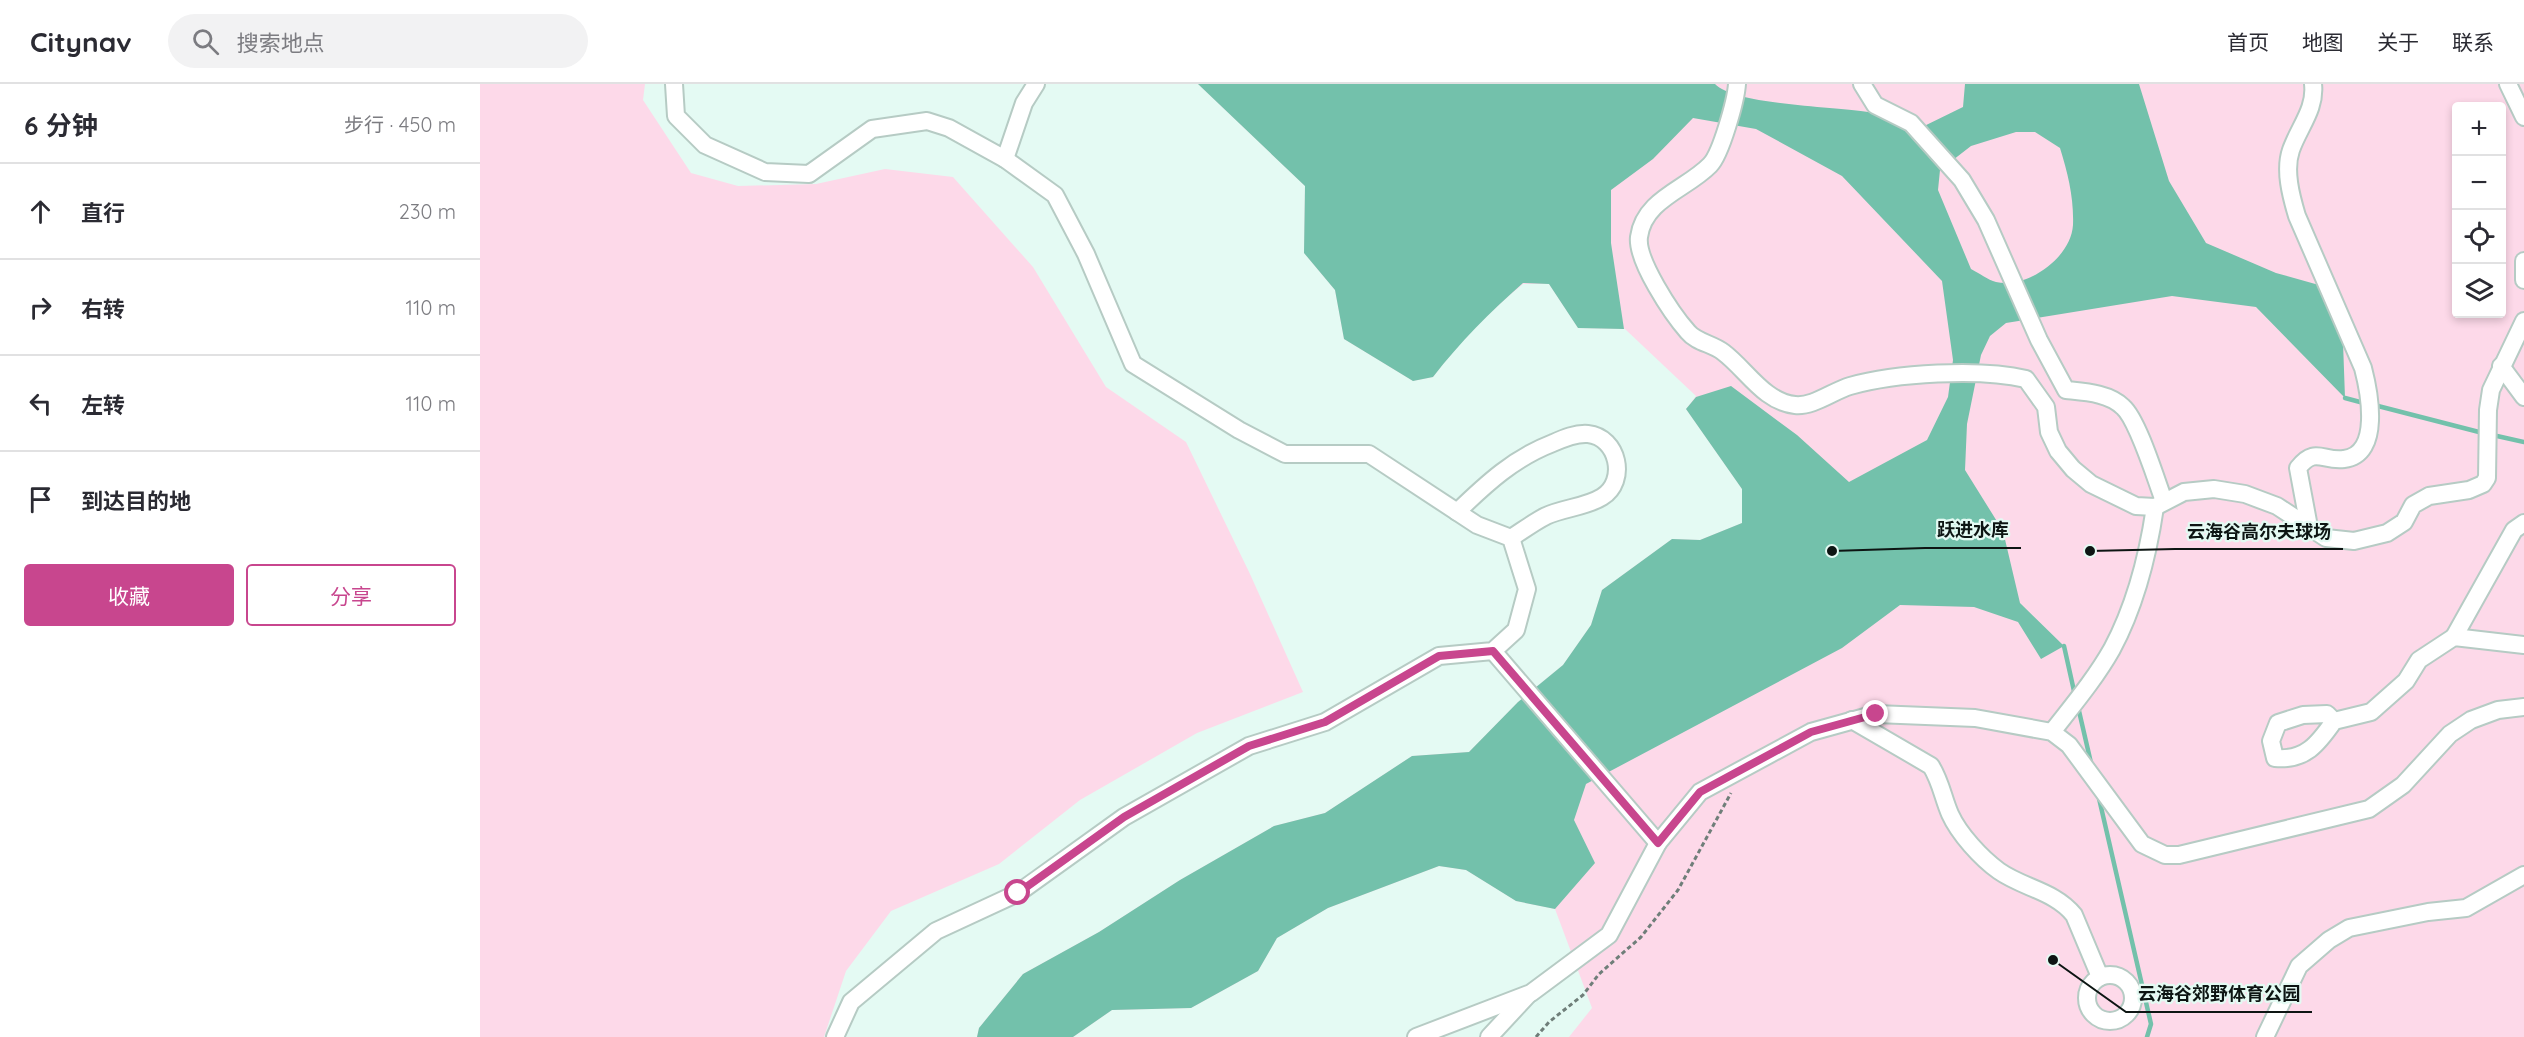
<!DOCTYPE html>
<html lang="zh">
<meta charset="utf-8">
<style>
:root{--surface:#fff;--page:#f2f2f3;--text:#2b2b33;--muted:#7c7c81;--line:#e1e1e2;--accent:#c8468e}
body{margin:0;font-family:Quicksand,"Noto Sans SC",sans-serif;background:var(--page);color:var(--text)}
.controls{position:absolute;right:18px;top:18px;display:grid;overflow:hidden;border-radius:6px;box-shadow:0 3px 9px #0003}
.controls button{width:54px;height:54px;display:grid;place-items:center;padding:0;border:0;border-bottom:2px solid var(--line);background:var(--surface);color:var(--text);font:30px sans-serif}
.stop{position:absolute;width:18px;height:18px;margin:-14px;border:4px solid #c8468e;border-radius:50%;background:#fff}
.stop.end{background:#c8468e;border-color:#fff;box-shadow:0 2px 6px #0008}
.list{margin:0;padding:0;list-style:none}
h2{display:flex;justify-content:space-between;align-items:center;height:78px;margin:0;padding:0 24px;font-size:26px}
h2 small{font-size:20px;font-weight:400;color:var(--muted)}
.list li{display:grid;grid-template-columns:39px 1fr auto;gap:18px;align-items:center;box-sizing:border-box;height:96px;padding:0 24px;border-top:2px solid var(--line)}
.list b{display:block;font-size:22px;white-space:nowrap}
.list em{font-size:20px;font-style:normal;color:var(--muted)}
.actions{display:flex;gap:12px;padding:18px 24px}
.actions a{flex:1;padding:14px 0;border:2px solid var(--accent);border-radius:6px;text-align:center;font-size:21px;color:var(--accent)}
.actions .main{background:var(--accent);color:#fff}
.icon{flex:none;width:33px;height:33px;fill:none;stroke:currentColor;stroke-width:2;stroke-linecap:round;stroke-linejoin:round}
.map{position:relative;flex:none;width:2044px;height:953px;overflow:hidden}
header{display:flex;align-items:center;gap:36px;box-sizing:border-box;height:84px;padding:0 30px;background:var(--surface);border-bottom:2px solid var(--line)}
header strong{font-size:28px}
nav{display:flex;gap:33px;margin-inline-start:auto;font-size:21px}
.search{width:420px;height:54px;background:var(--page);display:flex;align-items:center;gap:15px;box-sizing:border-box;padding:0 21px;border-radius:33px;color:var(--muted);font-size:22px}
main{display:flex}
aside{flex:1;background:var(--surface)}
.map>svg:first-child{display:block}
.green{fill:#fdd9e9;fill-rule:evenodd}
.water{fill:#73c1ab;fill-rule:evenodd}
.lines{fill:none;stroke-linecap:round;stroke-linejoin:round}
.stream{stroke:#73c1ab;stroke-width:4.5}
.minor-casing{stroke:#b6cbc4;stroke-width:20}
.path{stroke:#6f7e79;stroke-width:3;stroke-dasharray:4.5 3;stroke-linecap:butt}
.minor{stroke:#fff;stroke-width:16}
.route{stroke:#c8468e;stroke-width:8}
.leader{fill:none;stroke:#0d1513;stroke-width:2}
.callout-dot{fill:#0d1513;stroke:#e4faf3;stroke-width:2}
.callout-label{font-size:18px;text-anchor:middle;font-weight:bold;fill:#0d1513;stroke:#e4faf3;stroke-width:4.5;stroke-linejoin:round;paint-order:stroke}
</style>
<header>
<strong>Citynav</strong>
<div class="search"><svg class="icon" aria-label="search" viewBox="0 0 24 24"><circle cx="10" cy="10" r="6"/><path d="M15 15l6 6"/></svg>搜索地点</div>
<nav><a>首页</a><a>地图</a><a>关于</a><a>联系</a></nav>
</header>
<main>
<aside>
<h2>6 分钟<small>步行 · 450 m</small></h2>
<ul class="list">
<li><svg class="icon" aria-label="ahead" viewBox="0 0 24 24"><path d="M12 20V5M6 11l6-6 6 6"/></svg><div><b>直行</b></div><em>230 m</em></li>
<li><svg class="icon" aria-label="right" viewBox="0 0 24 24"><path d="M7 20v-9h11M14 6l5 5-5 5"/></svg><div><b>右转</b></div><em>110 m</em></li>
<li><svg class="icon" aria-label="left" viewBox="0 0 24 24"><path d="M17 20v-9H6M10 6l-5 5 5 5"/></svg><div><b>左转</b></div><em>110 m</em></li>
<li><svg class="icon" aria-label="arrive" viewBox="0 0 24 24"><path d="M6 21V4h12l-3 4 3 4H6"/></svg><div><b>到达目的地</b></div></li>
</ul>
<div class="actions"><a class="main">收藏</a><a>分享</a></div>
</aside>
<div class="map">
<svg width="2044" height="953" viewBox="0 0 2044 953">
<rect width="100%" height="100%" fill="#e4faf3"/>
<g class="green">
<polygon points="0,0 165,0 163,16 211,89 258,102 336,100 405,85 473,93 553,183 626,303 706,358 770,490 823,608 717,649 600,716 519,780 411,827 366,887 344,953 0,953"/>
<path d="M718 0H2044V953H1089L1112 924 1075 825 1036 817 986 786 959 782 848 824 797 854 778 887 711 924 632 926 593 953H497L499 944 543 890 619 848 700 796 794 742 845 729 932 672 989 668 1038 618 1083 581 1111 541 1122 506 1192 455 1220 456 1262 439V405L1206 325 1216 312 1145 245 1098 244 1069 200H1043C1009 228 980 258 953 293L933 297 864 255 855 206 824 169 825 102ZM1976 22H2022V230H1976Z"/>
</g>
<path class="water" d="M718 0H1235C1255 21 1357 23 1388 28 1404 31 1421 40 1436 46L1483 23 1485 0H1659L1689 97 1726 159 1796 189 1846 203 1863 258 1865 314 1776 223 1692 212 1526 239 1510 252 1501 271 1487 340 1485 386 1523 447 1540 519 1584 562 1561 575 1538 538 1494 523 1420 521 1362 564 1106 700 1094 736 1115 779 1075 825 1036 817 986 786 959 782 848 824 797 854 778 887 711 924 632 926 593 953H497L499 944 543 890 619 848 700 796 794 742 845 729 932 672 989 668 1038 618 1083 581 1111 541 1122 506 1192 455 1220 456 1262 439V405L1206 325 1216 313 1251 302 1317 351 1369 398 1447 356 1468 313 1473 276 1462 197 1362 92 1276 45 1213 34 1173 75 1131 106V159L1144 245 1098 244 1069 200 1043 199C1010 228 980 258 953 293L933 297 864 255 855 206 824 169 825 102ZM1536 48H1555L1580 64C1588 90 1594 114 1593 141 1591 174 1547 205 1516 198 1508 196 1499 189 1491 185L1458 106 1460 86 1491 62Z"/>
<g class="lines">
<g class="stream">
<polyline points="1865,314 1880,318"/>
<polyline points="1898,322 1999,348"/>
<polyline points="2017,352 2044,358"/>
<polyline points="1584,562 1594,607"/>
<polyline points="1599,627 1611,679"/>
<polyline points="1618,710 1671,940 1667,953"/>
</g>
<defs>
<g id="minor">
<polyline points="194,0 196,32 225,61 285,88 329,90 392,45 447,37 469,44 525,75 575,111 606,170 653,280 759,346 805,370 889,370 997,441 1031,454 1047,505 1036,546 1013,567 959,572 845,638 769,662 644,733 538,809 456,847 371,918 355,953"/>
<path d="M1257 0C1256 16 1241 70 1230 81 1207 105 1164 115 1159 153 1156 176 1192 230 1208 248 1216 258 1233 260 1243 268 1266 285 1284 318 1315 321 1333 323 1353 307 1370 302 1415 289 1500 284 1546 295L1566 323 1569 348 1578 367 1593 385 1611 400 1656 422 1675 423 1704 408 1734 405 1765 410 1797 422 1846 454 1874 457 1907 449 1924 438 1933 421 1949 412 1989 406 2003 400 2007 394 2008 326 2011 306 2044 237"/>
<path d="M1382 0 1395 21 1431 39 1482 96 1506 136 1559 256 1586 306C1605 308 1629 309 1643 323 1658 336 1676 396 1684 417"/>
<polyline points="2028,0 2044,33"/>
<polyline points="525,75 544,19 556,0"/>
<polyline points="2044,177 2044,196"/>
<polyline points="2021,282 2044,313"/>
<path d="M977 428C1007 399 1034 374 1073 359 1084 354 1096 349 1108 350 1138 353 1148 397 1122 413 1106 423 1083 424 1066 432 1054 438 1042 447 1031 454"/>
<path d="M1829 443 1818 384C1835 362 1843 378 1864 375 1902 371 1889 307 1883 284L1817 132C1811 112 1804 86 1811 66 1819 43 1836 25 1833 0"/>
<polyline points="1974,553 2034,446 2044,439"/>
<polyline points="1013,567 1178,759"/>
<path d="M1372 636 1451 682C1461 698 1463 714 1470 730 1479 750 1501 774 1519 787 1543 804 1575 807 1594 831L1620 893"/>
<path d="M1854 637 1847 630 1823 631 1798 639 1791 657 1795 674C1825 677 1838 660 1854 637L1891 628 1926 597 1939 576 1974 553 2044 561"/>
<path d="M1572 648C1593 621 1615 595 1632 565 1655 522 1668 471 1675 423"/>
<circle cx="1630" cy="914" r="23"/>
<polyline points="936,953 1051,909 1129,851 1178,759 1220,708 1331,648 1396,630 1495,634 1572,648 1589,661 1662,760 1685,771 1699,771 1889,725 1923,701 1970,650 1991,636 2018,626 2044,623"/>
<polyline points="1009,953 1048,911"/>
<polyline points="1785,953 1819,882 1849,856 1869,844 1948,828 1986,824 2044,791"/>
</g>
</defs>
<use href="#minor" class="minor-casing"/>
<polyline class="path" points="1056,953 1069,938 1103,911 1119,890 1161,853 1198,806 1251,709"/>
<use href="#minor" class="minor"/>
</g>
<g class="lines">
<polyline class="route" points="538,809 644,733 769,662 845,638 959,572 1013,567 1178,759 1220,708 1331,648 1396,630"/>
</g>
<path class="leader" d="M1352 467L1445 464H1541M1610 467L1695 465H1863M1573 876L1646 928H1832"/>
<g class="callout-dot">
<circle cx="1352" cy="467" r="6"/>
<circle cx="1610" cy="467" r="6"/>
<circle cx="1573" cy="876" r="6"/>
</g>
<g class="callout-label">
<text x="1493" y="452">跃进水库</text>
<text x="1779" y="454">云海谷高尔夫球场</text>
<text x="1739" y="916">云海谷郊野体育公园</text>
</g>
</svg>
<div class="controls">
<button>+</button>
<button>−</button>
<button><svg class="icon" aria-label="locate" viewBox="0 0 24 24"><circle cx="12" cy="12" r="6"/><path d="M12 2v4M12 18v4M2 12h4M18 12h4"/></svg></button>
<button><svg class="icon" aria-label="layers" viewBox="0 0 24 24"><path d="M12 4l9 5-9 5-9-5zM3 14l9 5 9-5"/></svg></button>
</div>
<div class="stop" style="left:538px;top:809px"></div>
<div class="stop end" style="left:1396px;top:630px"></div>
</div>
</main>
